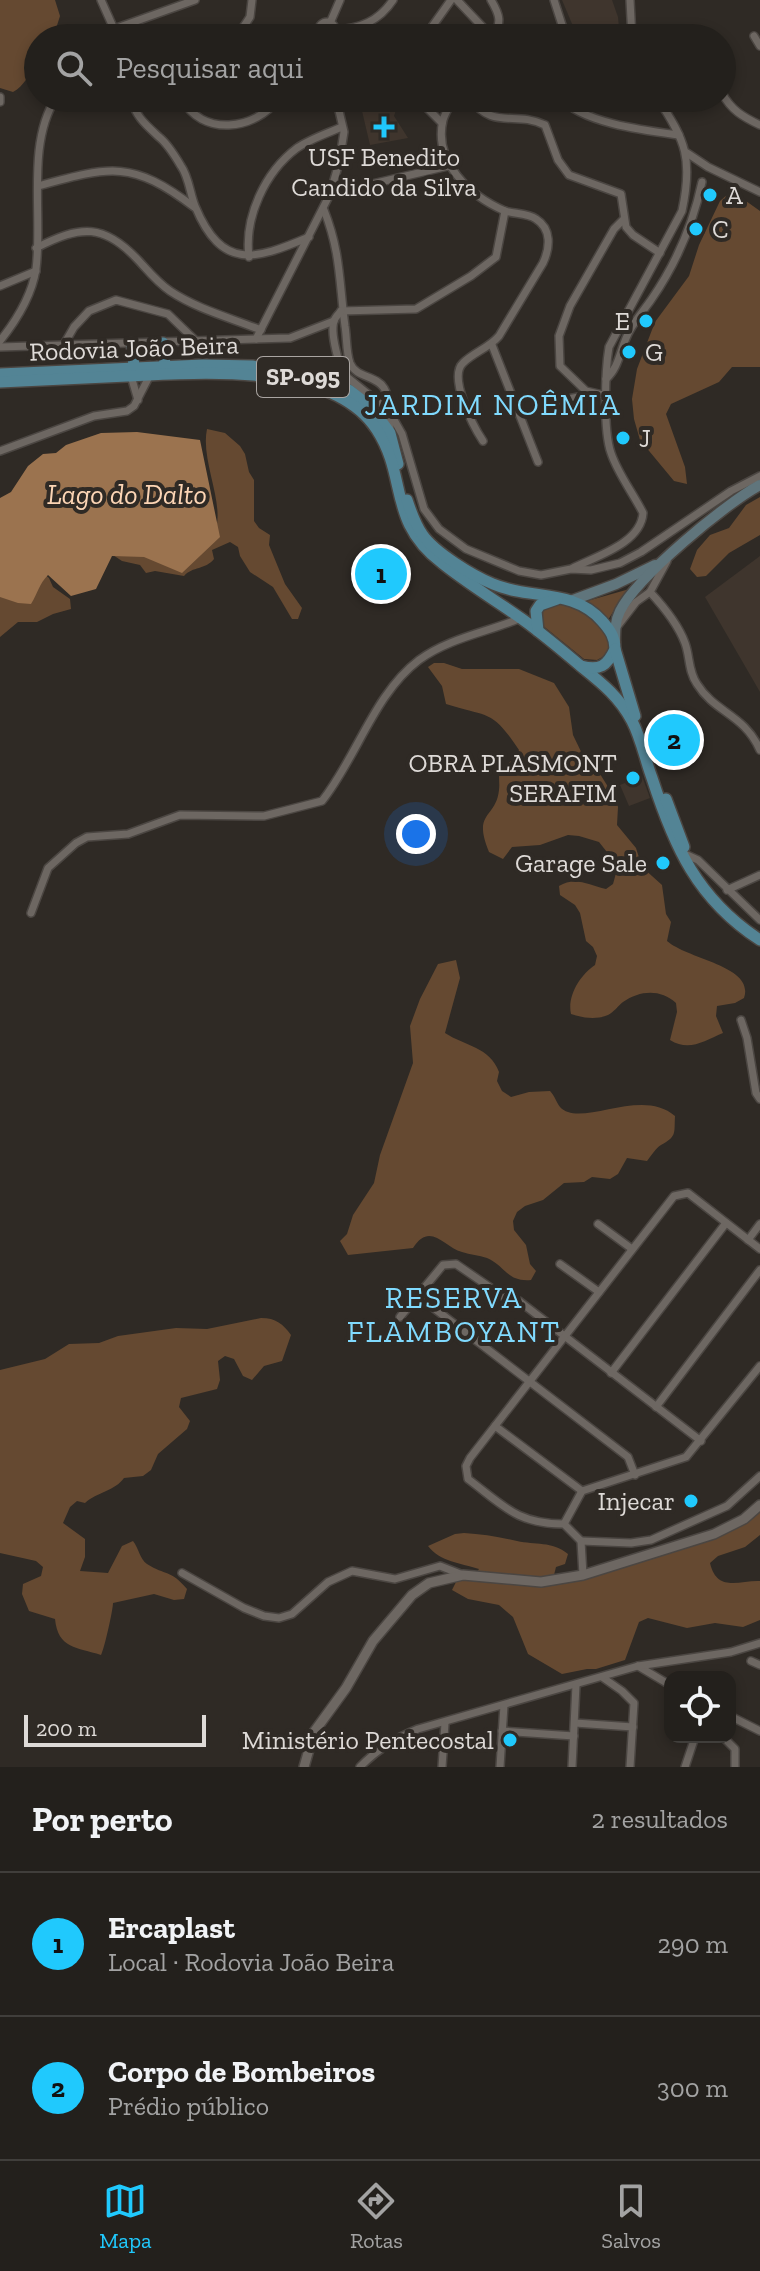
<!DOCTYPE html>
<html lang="pt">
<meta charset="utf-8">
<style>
:root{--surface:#23201c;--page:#2f2d29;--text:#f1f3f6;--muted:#a3a3a3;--line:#403e3b;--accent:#20c9fd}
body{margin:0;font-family:"Zilla Slab",serif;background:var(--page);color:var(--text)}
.controls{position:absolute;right:24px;bottom:24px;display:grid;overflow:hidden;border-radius:16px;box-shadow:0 4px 12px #0003}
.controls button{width:72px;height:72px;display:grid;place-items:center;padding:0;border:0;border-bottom:2px solid var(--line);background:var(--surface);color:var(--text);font:40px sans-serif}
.scale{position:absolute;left:24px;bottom:20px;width:182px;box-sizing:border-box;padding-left:8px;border:4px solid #dedad7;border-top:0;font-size:22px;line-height:28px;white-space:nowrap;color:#dedad7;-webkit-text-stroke:6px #2f2a25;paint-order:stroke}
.you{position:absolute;left:416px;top:834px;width:28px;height:28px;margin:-20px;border:6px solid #fff;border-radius:50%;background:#1a73e8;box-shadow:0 0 0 12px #1a73e833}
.badge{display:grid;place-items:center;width:52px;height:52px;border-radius:50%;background:var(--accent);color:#111;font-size:26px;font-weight:700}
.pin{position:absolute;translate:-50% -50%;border:4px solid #fff;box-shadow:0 2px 8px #0006}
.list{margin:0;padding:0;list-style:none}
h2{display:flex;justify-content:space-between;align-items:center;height:104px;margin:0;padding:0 32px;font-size:34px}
h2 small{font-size:26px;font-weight:400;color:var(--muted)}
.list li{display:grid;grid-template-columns:52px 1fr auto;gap:24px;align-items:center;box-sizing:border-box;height:144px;padding:0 32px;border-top:2px solid var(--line)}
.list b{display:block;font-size:30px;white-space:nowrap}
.list p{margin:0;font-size:26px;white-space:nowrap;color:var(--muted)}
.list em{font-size:26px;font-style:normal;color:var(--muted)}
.icon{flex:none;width:44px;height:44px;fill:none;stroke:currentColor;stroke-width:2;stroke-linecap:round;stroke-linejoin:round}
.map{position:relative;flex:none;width:760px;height:1767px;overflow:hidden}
.search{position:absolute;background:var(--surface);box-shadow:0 4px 12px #0003;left:24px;right:24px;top:24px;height:88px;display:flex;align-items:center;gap:20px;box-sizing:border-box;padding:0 28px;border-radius:44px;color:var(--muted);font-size:30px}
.sheet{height:392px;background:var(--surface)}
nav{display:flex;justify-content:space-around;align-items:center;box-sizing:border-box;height:112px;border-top:2px solid var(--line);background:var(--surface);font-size:22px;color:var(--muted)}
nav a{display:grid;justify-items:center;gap:4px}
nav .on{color:var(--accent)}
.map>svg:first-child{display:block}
.built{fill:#3f352d}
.green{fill:#654931}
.water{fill:#9b734f}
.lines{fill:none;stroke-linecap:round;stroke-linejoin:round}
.minor-casing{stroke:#4b4642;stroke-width:10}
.tertiary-casing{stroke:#4b4642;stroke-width:12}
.secondary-casing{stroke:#4b4642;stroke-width:13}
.primary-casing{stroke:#4b4642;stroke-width:14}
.minor{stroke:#6d6762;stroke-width:7}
.tertiary{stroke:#6d6762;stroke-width:9}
.secondary{stroke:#60757c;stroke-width:10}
.primary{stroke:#538495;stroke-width:11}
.poi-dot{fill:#20c9fd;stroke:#2f2a25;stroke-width:3}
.labels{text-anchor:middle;stroke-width:8;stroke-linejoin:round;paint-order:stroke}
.shield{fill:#2f2a25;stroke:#aaa5a2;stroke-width:2}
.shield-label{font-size:24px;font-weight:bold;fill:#dedad7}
.poi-label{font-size:26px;fill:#dedad7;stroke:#2f2a25;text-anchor:end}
.street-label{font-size:26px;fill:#dedad7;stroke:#2f2a25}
.water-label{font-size:28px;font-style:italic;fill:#fcd5b5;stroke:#2f2a25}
.quarter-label{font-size:30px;letter-spacing:2px;fill:#80dafe;stroke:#2f2a25}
</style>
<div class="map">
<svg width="760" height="1767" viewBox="0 0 760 1767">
<rect width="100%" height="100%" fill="#2f2a25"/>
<g class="built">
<polygon points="562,0 612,0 618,17 620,38 578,38"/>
<polygon points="365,98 400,98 394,116 408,138 370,145 362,111 368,111"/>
<polygon points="760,556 760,692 705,597"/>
<polygon points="642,776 650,798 629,806 620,785"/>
</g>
<g class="green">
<path d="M0 0H55L60 16 53 38H38V67C27 74 25 86 13 92L0 88Z"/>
<polygon points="728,194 739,196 760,211 760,367 732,367 719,382 671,404 666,414 685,467 687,484 674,481 640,440 634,419 632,399 637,369 655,322 689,276 699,245 720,201"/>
<path d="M207 429 225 433 240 446 245 454 249 472 254 480V521L259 528 270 535 269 545 285 584 302 608 298 619H292L273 587 250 572 240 556 238 547 230 542 212 550 214 559C205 570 193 566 184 576L155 571 146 573 140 565 122 561 113 555 214 534C227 506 200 462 207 429Z"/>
<polygon points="760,497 760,535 729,553 706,576 697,577 690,569 697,550 710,535 729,528 746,505"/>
<polygon points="42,572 49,578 53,587 70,599 71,609 53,614 37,622 18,622 0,637 0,595"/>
<polygon points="633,588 618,604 608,620 587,601"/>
<polygon points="551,600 577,604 606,630 610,643 606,655 597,660 584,659 542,625 539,614"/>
<path d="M434 663H444L462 669H519L554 683 569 707 573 735 587 764 600 774 615 798 618 807 617 825 636 848 642 867 662 885 666 914 671 922 667 941C689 960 755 966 744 998L735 1003 717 1006 716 1016 723 1033C704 1041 689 1052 670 1040L677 1012 676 1003C661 989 640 990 623 1002 618 1006 614 1012 608 1015 597 1020 582 1018 571 1014 567 996 580 975 595 965L597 956 593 947 586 941 580 913 575 905 560 895 559 886C575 876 589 885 606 889L613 884 618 866 599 842 579 836 568 835 540 845 512 847 503 859 489 852C472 811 496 819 499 790 500 782 498 778 500 770L516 757 519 750C491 708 489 718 446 704L442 686 428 667Z"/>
<path d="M456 960 460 978 445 1033C465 1046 490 1047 499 1072L497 1081 502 1091 511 1097 529 1092 550 1091C555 1096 556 1102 560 1107 580 1129 641 1086 675 1116 674 1134 677 1136 661 1145 656 1148 651 1156 647 1161L627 1158 618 1174 610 1179 592 1177 584 1182 564 1183 543 1200 525 1206 517 1212 513 1221 514 1230 526 1245 530 1264 536 1271 531 1280C506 1282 506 1266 487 1258 479 1255 470 1255 462 1252 444 1247 430 1221 413 1248L348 1255 340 1241 347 1234 353 1215 374 1183 380 1155 413 1063 410 1026 420 999 438 964Z"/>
<path d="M261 1318C276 1318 283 1324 291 1335L282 1361 264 1366 252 1380 243 1376 234 1359 225 1356 218 1361 220 1380 217 1389 181 1398 179 1407 190 1421 187 1429 158 1454 151 1470 143 1476 124 1478C115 1491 97 1492 85 1503L77 1501 70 1507 63 1523 85 1539V1557L80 1571 108 1573 122 1546 133 1541C139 1549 140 1559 147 1564 166 1576 170 1569 187 1589L184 1599 174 1600 154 1594 113 1603C113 1610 104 1650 101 1655 77 1647 58 1649 55 1619L29 1611 22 1594 23 1584 41 1576 43 1567 36 1561 0 1553V1370L45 1359 69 1344 99 1343 118 1336 176 1328 207 1329Z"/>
<path d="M760 1503V1535L745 1547 718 1556 710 1563C717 1593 740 1580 760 1581V1620L743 1627 715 1623 687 1628 648 1618 639 1622 625 1660 596 1669H587L562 1674 528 1654 513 1617 499 1605 468 1599 452 1590 456 1582 474 1576 479 1569C461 1563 440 1562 428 1546L455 1534 464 1533C482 1534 500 1537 517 1541 535 1545 552 1541 568 1554L565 1564 556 1567 554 1575H571L579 1570 589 1571 736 1523Z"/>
</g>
<path class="water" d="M137 432 200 440 220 537 182 573 144 557 112 556 96 589 71 596 48 575C39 584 38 593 31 604L18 603 0 597V498L11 492 28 466 43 454 56 453 66 445 101 433Z"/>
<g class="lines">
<defs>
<g id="minor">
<polyline points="101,0 118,38"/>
<path d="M457 0 493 38C502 22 500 15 491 0"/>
<polyline points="554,0 563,28 571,38"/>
<polyline points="630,0 632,38"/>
<circle cx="327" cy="30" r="8"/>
<polyline points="330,23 340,0"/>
<path d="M335 30C360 29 379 21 393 0"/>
<polyline points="754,36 760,46"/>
<polyline points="106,38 114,29 195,0"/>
<polyline points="236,38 250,17 252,0"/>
<polyline points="305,38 320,32"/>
<polyline points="424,38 451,0"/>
<path d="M722 93C731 110 743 117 760 125"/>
<polyline points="0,97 0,102"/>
<path d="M131 98C135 116 146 125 159 137 168 144 175 156 181 166 189 177 190 194 195 206 222 271 255 260 309 237"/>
<path d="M182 98C200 137 257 131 278 98"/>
<polyline points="417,98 442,123"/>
<path d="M454 98C450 105 445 113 443 120 433 162 470 196 505 211 514 214 528 213 536 219 552 229 550 248 543 263L499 336C489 348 474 352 463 363 448 377 473 426 483 441"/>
<path d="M470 98C493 131 515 110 545 125L558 160 569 175 621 194 626 227 633 235 660 253"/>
<path d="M562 98C580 123 649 131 679 135"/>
<polyline points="687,153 708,167 760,192"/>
<path d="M38 186C111 166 132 160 194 207"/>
<polyline points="330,194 448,166"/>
<path d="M324 210C341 253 339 282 345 326 347 338 346 352 350 363 356 378 376 375 384 388 391 400 390 418 390 431"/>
<path d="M36 248C81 225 104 223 139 261 149 272 158 283 170 291 197 309 231 318 261 330"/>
<path d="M249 257C244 217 265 172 297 148 310 139 328 133 342 127"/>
<polyline points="0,286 36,271"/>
<polyline points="341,311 416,309 471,276 496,257 505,211"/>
<path d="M341 311C339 314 335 317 334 321 329 336 343 376 349 390"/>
<polyline points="256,339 330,194 339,163 344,132 336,98"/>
<path d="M0 341C16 321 32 295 36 269 43 216 26 144 56 98"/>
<polyline points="492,345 538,462"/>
<polyline points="63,346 74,327 89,311 116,300 168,314 196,341"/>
<polyline points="0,347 290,338 334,321"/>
<polyline points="342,373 389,411 402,434 424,509 439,529 466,549 519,571 541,575 571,569 591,570 620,563 641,552 731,491 760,476"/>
<polyline points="131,376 138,400"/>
<path d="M606 379C620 367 620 347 630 330 636 319 644 310 651 300 676 264 693 224 702 182"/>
<polyline points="607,396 586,391 560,366 559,336 570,306 614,229 624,219"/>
<polyline points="545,399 563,400 594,394"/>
<polyline points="0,451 94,416 127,411 134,406 150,375"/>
<path d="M667 561 650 592C663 606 678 624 685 643 690 656 688 671 697 684 715 713 744 714 760 750"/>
<path d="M573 568C597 556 641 543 643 513 633 493 618 474 611 453 603 430 605 371 609 347L682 211C693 160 686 140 657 98"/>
<polyline points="616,628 636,602 650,592"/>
<polyline points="687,855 698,860 760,920"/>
<polyline points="727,890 760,875"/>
<path d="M31 913 48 868 76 843 87 837 128 834 180 815 264 816 322 801C357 757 374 694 419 660 449 638 488 632 521 618"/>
<polyline points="741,1020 747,1038 756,1093 760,1099"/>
<polyline points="598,1224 632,1249"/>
<polyline points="748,1240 760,1224"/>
<polyline points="560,1264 599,1292"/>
<polyline points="418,1296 628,1457 635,1475"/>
<polyline points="400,1317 443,1265 456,1264 504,1297 519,1301 701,1441"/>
<polyline points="611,1373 726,1223"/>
<polyline points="656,1407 760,1270"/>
<polyline points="495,1426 582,1491"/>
<polyline points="564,1524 582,1491 686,1457 760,1366"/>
<polyline points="581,1541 631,1543 651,1540 727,1506 760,1476"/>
<polyline points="182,1573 244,1608 264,1616 279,1618 292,1614 328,1582 352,1571 395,1579 440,1566 463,1575"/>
<path d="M583 1575 581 1541 564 1524C517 1524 504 1506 468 1479L466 1466 470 1458 674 1196 688 1193 760 1249"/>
<polyline points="751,1661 760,1665"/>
<polyline points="638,1666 670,1685"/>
<polyline points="602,1677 622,1691 634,1703 630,1767"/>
<polyline points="730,1716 760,1731"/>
<polyline points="575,1723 633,1727"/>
<polyline points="502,1731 574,1736"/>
<polyline points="723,1737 735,1749 735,1767"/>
<path d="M360 1767C376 1750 396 1738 418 1729L638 1666 731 1652 760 1643"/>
<polyline points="442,1767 445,1723"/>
<polyline points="500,1767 504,1705"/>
<polyline points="572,1767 576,1685"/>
<polyline points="685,1767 695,1737"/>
</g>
<polyline id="tertiary" points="304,1767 314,1732 346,1688 373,1641 412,1595 429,1583 463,1575 541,1582 583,1575 714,1534 744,1519 760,1505"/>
<g id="secondary">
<polyline points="573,600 616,584 655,565"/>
<path d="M615 642C615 631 615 621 620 611 637 577 726 503 760 485"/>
</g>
<g id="primary">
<polyline points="132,343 134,367"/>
<polyline points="163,343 165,365"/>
<polyline points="0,374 203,365 253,366 284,373 349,390 371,407 390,433 398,464"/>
<path d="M0 382C42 380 85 378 127 376 199 373 333 361 377 430 408 478 387 521 442 563 467 583 495 600 522 619 543 634 563 651 583 668 603 684 620 698 632 721 641 738 645 759 652 778 674 846 697 899 760 940"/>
<path d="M407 500C411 512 415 524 422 534 434 552 473 576 493 584 530 600 573 588 602 621 610 630 615 637 615 649 607 666 600 671 581 666"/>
<polyline points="538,631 536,611 540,605 557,599"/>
<polyline points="615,649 635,716"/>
<polyline points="666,799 684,847"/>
</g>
</defs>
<use href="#minor" class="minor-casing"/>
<use href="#tertiary" class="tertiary-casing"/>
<use href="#secondary" class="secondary-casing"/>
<use href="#primary" class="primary-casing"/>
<use href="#minor" class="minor"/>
<use href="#tertiary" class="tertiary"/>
<use href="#secondary" class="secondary"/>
<use href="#primary" class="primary"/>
</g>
<g class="poi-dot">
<path d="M380 115h8v8h8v8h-8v8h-8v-8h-8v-8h8z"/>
<circle cx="710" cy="195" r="8"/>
<circle cx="696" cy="229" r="8"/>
<circle cx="646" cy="321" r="8"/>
<circle cx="629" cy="352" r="8"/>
<circle cx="623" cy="438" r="8"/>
<circle cx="633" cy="778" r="8"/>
<circle cx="663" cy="863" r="8"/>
<circle cx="691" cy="1501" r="8"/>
<circle cx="510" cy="1740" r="8"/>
</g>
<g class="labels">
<rect class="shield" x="257" y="357" width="92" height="40" rx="6"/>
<g class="shield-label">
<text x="303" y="385">SP-095</text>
</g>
<g class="poi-label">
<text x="384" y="166" text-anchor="middle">USF Benedito<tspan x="384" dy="30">Candido da Silva</tspan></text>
<text x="726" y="204" text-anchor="start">A</text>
<text x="712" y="238" text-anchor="start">C</text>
<text x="630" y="330">E</text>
<text x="645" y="361" text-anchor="start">G</text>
<text x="639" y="447" text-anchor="start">J</text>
<text x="617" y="772">OBRA PLASMONT<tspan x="617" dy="30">SERAFIM</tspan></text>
<text x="647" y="872">Garage Sale</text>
<text x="675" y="1510">Injecar</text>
<text x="494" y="1749">Ministério Pentecostal</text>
</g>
<g class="street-label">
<text transform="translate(134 348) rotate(-2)" y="9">Rodovia João Beira</text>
</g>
<g class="water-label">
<text x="127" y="504">Lago do Dalto</text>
</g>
<g class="quarter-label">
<text x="493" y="415">JARDIM NOÊMIA</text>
<text x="454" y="1308">RESERVA<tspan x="454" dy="34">FLAMBOYANT</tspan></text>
</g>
</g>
</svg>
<div class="controls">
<button><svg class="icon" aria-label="locate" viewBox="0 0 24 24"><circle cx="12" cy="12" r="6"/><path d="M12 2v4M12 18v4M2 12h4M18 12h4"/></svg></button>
</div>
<div class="scale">200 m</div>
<div class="you"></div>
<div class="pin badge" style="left:381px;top:574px">1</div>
<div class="pin badge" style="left:674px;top:740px">2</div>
<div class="search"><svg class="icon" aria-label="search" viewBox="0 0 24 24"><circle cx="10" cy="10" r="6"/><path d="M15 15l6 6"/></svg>Pesquisar aqui</div>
</div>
<section class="sheet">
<h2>Por perto<small>2 resultados</small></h2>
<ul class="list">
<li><span class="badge">1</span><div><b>Ercaplast</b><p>Local · Rodovia João Beira</p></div><em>290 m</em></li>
<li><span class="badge">2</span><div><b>Corpo de Bombeiros</b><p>Prédio público</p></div><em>300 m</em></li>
</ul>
</section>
<nav>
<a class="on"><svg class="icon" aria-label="map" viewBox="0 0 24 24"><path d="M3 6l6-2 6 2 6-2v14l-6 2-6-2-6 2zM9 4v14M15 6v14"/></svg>Mapa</a>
<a><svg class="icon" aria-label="directions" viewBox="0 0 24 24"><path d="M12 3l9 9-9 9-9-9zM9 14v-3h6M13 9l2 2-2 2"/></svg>Rotas</a>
<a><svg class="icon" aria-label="saved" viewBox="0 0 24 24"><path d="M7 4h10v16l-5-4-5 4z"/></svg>Salvos</a>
</nav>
